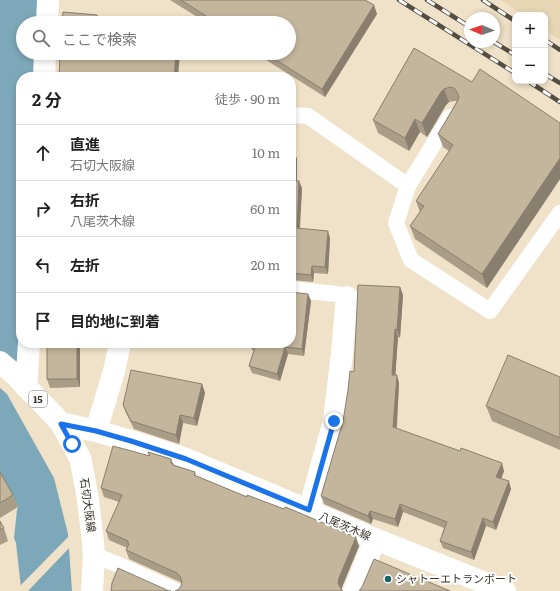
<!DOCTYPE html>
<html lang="ja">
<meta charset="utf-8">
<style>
:root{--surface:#fff;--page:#f6f6f6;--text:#222;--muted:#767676;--line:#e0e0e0}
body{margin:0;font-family:Literata,"Noto Sans JP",serif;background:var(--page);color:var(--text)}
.controls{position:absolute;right:12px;top:12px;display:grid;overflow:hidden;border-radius:8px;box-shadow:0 2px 6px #0003}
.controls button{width:36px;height:36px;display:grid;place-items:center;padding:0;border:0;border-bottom:1px solid var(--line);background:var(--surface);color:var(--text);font:20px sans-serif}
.compass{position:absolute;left:464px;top:12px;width:36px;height:36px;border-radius:50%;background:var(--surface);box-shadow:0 2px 6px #0003;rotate:272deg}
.stop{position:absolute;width:12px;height:12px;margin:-9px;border:3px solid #1a73e8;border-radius:50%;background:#fff}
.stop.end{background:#1a73e8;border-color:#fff;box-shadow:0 1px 4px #0008}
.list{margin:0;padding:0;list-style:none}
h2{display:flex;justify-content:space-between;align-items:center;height:52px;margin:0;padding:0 16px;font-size:17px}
h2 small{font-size:13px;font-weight:400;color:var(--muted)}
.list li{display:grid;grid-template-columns:26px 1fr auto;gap:12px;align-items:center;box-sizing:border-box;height:56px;padding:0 16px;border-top:1px solid var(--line)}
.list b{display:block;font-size:15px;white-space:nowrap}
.list p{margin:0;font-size:13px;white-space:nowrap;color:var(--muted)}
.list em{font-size:13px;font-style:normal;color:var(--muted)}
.icon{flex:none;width:22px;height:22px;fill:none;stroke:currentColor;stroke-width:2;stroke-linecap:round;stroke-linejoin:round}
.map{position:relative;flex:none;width:560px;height:591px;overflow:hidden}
.search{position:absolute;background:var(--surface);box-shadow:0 2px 6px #0003;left:16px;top:16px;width:280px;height:44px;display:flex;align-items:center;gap:10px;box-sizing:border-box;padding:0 14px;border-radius:22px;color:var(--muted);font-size:15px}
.panel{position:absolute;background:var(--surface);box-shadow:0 2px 6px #0003;left:16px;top:72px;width:280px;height:276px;border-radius:16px}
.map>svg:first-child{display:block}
.built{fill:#e7d5b4}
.water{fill:#7da8b9}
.pier{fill:#f0e2c8}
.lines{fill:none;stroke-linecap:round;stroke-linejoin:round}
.river{stroke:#7da8b9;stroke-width:49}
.lane{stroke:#fff;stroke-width:16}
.street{stroke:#fff;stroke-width:22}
.secondary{stroke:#fff;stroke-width:22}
.primary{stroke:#fff;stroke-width:22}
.rail-casing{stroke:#544d41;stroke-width:4.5}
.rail{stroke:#fff;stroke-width:3;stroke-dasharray:9;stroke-linecap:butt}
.wall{fill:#a99d87}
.shaded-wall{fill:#897f6e}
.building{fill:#c4b69d;stroke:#897f6e}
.route{stroke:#1a73e8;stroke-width:5}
.poi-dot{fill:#166564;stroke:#fff;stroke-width:1.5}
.labels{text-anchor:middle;stroke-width:4;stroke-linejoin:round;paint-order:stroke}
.shield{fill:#fff;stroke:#726e68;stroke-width:1}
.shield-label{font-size:10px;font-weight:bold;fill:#363027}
.street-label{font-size:11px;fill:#363027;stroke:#fff}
.poi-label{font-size:11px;fill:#363027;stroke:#fff;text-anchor:start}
</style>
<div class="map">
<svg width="560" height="591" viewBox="0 0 560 591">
<rect width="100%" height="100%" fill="#f0e2c8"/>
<polygon class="built" points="501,0 560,0 560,40 545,30 545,15 523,15"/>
<polygon class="water" points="0,388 7,394 54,478 68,534 72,591 19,591 21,588 16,543 14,538 17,510 18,507 0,477"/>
<polygon class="pier" points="46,459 56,477 70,534 71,546 28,591 17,591 19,587 70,535 55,477"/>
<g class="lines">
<polyline class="river" points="0,346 4,323 15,162 23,0"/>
<g class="lane">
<polyline points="291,115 308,116 408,186 450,117"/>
<polyline points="408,186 396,223 411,260 490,311 560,213"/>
<polyline points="291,289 336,294 347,297"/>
<polyline points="94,555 119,565 176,591"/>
</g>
<g class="street">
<polyline points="47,23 48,0"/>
<polyline points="44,77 45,53"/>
<polyline points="26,387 29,343"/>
<polyline points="96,431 114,371 120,343"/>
<polyline points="309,510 334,421 342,353 347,297"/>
<polyline points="354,591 375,539"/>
</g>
<polyline class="secondary" points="61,423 80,458 82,467 88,499 93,542 94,555 92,591"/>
<polyline class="primary" points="0,362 15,375 61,423 96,431 131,441 186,459 272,495 375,539 505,591"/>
<defs>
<g id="rail">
<polyline points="399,0 515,73"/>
<polyline points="427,0 470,27"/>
<polyline points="483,0 515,21"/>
<polyline points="545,40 560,50"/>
<polyline points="494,42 515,55"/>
<polyline points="545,74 560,83"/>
<polyline points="528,81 560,102"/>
</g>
</defs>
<use href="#rail" class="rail-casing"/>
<use href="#rail" class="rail"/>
</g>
<g class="wall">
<polygon points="170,0 365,0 377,14 325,97 255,53 289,53 289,23 207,23"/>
<polygon points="414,48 472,82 560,123 560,179 487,288 415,239 410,226 420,212 416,201 449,151 443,147 438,134 457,101 455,101 449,102 446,105 427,137 420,132 409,151 378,133 373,120"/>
<polygon points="291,152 294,152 297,159 297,181 302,188 300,229 330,238 328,274 314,273 313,282 291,280"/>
<polygon points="400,287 403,295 400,338 398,337 395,375 399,383 397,428 504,471 501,479 511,489 496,530 486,526 474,560 443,548 440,541 444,528 403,512 398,527 373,519 371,524 324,504 321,496 343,421 354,372"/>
<polygon points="308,294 311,301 304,356 288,354 280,381 252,373 249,366 254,350 252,350 249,343"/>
<polygon points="47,343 80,343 80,387 50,388 47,379"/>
<polygon points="560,377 560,450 492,421 486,406"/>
<polygon points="202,384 205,393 197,426 183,423 179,444 134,429 126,413 123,405"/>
<polygon points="148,452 171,459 174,465 195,472 196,476 359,546 342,587 342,590 179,589 181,586 182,584 180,582 129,559 126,550 127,548 109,540 106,531 119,502 104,497 101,488 149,456"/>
<polygon points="0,472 13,495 18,507 0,518"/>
<polygon points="0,521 4,528 8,541 0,545"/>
</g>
<g class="shaded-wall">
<polygon points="374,5 377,14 325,97 322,89"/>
<polygon points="97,15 100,23 97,21"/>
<polygon points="176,53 180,53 178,77 174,77"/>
<polygon points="444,89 449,102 446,105 427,137 422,123 441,92"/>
<polygon points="415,119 420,132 409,151 405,138"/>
<polygon points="294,152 297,159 297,188 294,181"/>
<polygon points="560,158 560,179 487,288 482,274"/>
<polygon points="299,181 302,188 299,235 297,228"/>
<polygon points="328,231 330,238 328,274 325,267"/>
<polygon points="312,266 314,273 313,282 311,275"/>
<polygon points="400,287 403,295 400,338 397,330"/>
<polygon points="308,294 311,301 304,356 302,349"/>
<polygon points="395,329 398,337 395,382 392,375"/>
<polygon points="77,343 80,343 80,387 77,379"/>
<polygon points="285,347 288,354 280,381 277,374"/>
<polygon points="397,375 399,383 396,435 393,427"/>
<polygon points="202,384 205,393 197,426 194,418"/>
<polygon points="180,415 183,423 179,444 176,435"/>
<polygon points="502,463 504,471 499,485 496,477"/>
<polygon points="509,481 511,489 496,530 493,522"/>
<polygon points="400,504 403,512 398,527 395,519"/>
<polygon points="370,511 373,519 371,524 368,516"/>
<polygon points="483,518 486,526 474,560 471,552"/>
<polygon points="356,537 359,546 342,587 342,591 341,591 338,583 339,578"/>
</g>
<g class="building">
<polygon points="181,0 365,0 374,5 322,89 265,53 289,53 289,23 217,23"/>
<polygon points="63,12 97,15 97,21 131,23 62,23"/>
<polygon points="138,18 179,22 179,23 137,23"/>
<polygon points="414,48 472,82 480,69 560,123 560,158 482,274 410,226 424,206 416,201 453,145 438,134 457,102 459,97 457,92 454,88 450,87 444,89 441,92 422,123 415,119 405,138 373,120"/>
<polygon points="60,53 176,53 174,77 59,77"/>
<polygon points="291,152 294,152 294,181 299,181 297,228 328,231 325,267 312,266 311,275 291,273"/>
<polygon points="358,285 400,287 397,330 395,329 392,375 397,375 393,427 460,451 461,448 502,463 496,477 509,481 493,522 483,518 471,552 440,541 447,522 400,504 395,519 370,511 368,516 321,496 343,421 348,390 350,371 354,372"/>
<polygon points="291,292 308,294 302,349 285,347 277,374 249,366 256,344 249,343 291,343"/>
<rect x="47" y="343" width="30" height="36"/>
<polygon points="508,355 560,377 560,438 486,406"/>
<polygon points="131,370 202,384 194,418 180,415 176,435 131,421 123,405"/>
<polygon points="113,446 150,456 148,452 171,459 171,463 173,464 173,465 195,472 194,475 247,497 247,495 284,509 285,507 288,508 356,537 339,578 338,583 341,589 343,591 175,591 179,589 181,586 182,581 180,576 177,573 126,550 129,544 128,544 128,541 106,531 122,495 101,488"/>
<polygon points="0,472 13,495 0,503"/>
<polygon points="0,521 4,528 0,530"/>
<polygon points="374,559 450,591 359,591 362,587"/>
<polygon points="118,568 169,591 171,591 111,591 112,583"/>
</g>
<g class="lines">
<polyline class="route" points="72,444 61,424 96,431 131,441 186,459 309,510 334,421"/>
</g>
<circle class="poi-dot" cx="388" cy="579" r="4"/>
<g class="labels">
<rect class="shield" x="29" y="391" width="18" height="16" rx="3"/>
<g class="shield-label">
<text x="38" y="403">15</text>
</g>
<g class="street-label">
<text transform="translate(88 505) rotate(82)" y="4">石切大阪線</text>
<text transform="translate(345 526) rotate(23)" y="4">八尾茨木線</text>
</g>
<g class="poi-label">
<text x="396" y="583">シャトーエトランボート</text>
</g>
</g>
</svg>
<div class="controls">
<button>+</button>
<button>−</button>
</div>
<svg class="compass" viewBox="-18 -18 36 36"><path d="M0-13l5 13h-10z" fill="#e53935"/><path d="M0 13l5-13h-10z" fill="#767676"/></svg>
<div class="stop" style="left:72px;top:444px"></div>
<div class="stop end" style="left:334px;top:421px"></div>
<div class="search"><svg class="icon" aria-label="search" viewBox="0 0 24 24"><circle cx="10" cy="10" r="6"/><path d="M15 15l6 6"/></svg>ここで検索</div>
<section class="panel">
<h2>2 分<small>徒歩 · 90 m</small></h2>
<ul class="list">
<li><svg class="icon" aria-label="ahead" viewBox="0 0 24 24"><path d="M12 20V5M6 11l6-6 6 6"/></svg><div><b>直進</b><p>石切大阪線</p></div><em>10 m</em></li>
<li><svg class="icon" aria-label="right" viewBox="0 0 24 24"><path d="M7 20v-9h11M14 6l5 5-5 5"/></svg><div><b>右折</b><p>八尾茨木線</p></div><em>60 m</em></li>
<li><svg class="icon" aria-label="left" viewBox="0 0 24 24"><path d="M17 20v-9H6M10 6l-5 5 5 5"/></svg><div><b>左折</b></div><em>20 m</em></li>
<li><svg class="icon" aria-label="arrive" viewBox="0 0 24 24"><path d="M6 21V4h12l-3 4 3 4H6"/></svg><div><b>目的地に到着</b></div></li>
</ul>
</section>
</div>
